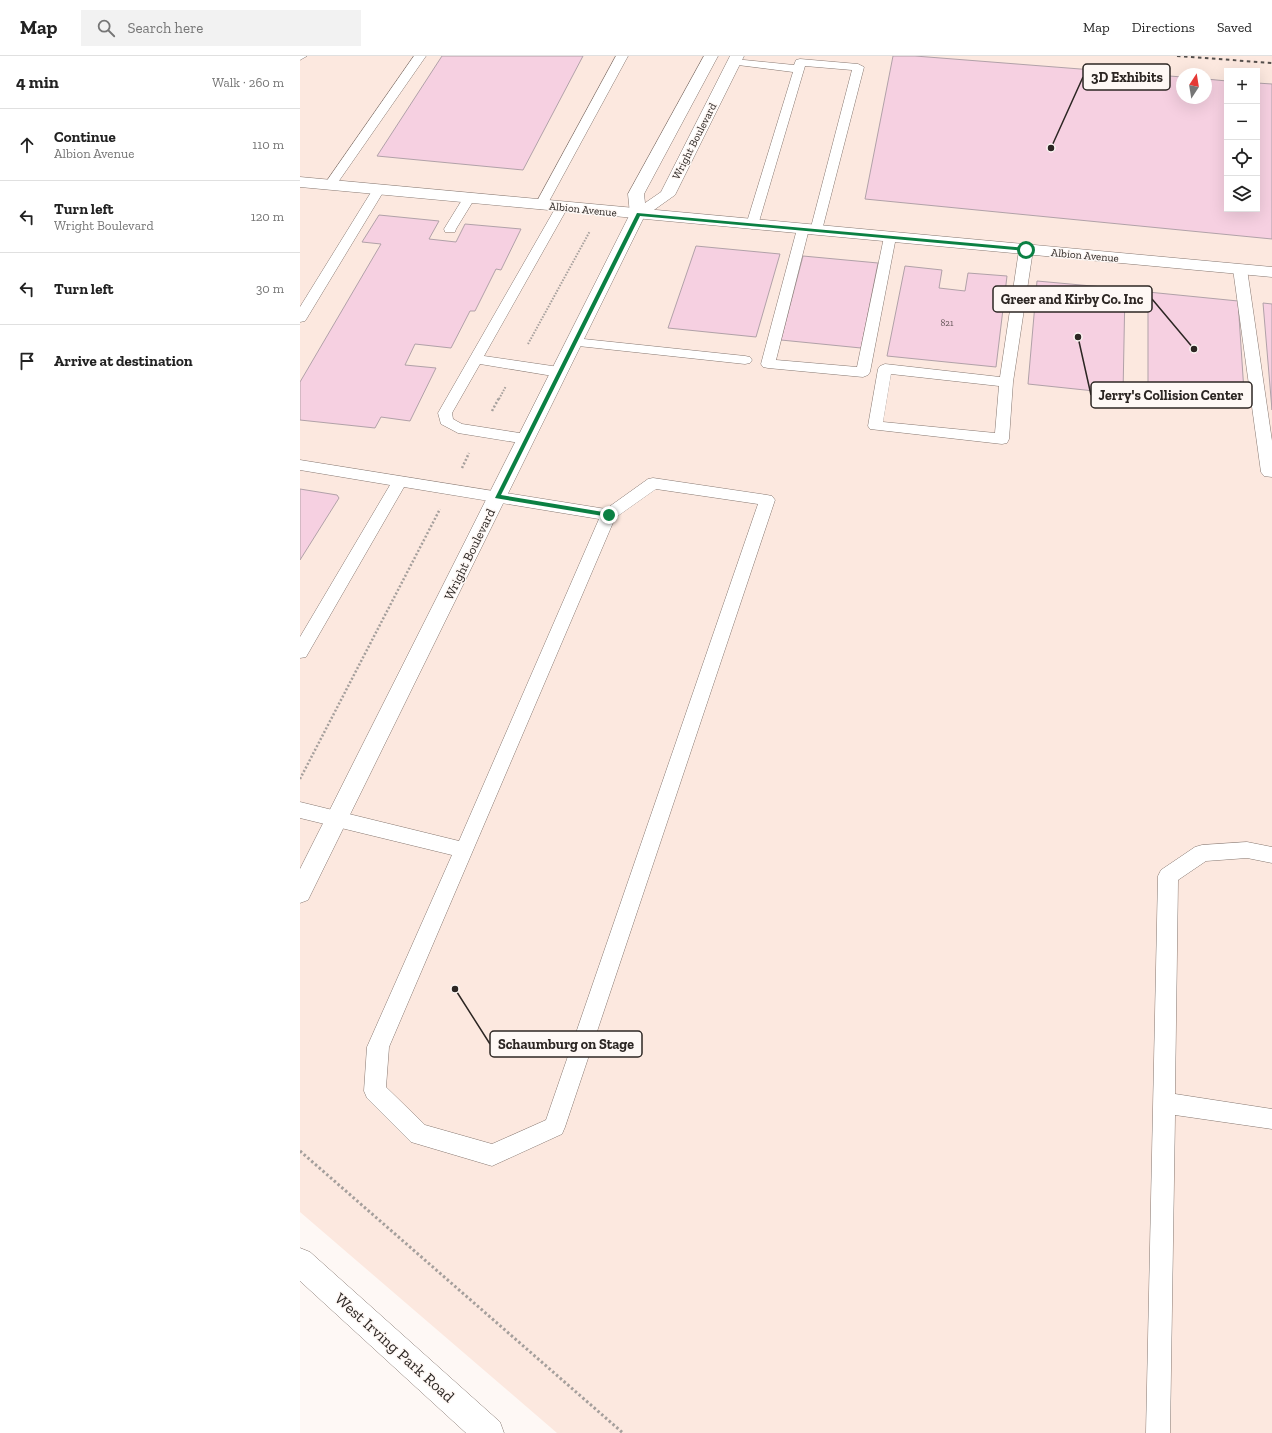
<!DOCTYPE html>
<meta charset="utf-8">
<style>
:root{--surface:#fff;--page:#f2f2f2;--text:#222;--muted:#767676;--line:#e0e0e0}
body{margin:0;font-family:"Zilla Slab",serif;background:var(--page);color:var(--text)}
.controls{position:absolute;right:12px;top:12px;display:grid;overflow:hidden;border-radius:0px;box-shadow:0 4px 16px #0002}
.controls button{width:36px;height:36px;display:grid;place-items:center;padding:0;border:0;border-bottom:1px solid var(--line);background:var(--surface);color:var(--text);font:20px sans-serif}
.compass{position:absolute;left:876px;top:12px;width:36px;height:36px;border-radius:50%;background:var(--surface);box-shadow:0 4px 16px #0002;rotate:12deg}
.stop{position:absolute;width:12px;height:12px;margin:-9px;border:3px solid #0b8043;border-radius:50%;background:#fff}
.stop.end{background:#0b8043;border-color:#fff;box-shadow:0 1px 4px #0008}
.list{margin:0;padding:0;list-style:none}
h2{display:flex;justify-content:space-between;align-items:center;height:52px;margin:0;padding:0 16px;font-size:17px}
h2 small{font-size:13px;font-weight:400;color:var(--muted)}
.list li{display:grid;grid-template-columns:26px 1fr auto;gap:12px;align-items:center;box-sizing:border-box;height:72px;padding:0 16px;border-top:1px solid var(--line)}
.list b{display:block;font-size:15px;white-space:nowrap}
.list p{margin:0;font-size:13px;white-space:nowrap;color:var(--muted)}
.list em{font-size:13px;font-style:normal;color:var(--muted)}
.icon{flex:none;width:22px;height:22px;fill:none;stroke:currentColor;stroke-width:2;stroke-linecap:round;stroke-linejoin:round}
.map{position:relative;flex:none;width:972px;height:1377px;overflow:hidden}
header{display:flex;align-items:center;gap:24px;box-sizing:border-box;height:56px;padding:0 20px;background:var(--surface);border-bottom:1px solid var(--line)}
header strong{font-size:19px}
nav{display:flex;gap:22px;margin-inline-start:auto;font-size:14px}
.search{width:280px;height:36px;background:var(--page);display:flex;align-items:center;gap:10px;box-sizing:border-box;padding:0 14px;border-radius:0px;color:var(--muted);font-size:15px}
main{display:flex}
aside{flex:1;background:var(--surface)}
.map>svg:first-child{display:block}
.built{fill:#fce8df;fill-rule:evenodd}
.building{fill:#f6d0e1;stroke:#b1a1a8}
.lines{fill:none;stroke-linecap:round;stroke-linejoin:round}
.lane-casing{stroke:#877871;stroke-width:1}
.street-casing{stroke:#877871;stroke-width:1}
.secondary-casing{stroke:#877871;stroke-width:1}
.path-far2{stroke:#a59f9c;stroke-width:2;stroke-dasharray:1.5 1.5;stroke-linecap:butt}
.path-far1{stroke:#a59f9c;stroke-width:2.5;stroke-dasharray:2 2;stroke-linecap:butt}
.path{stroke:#a59f9c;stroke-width:3;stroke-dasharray:2.5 2.5;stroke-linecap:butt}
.lane{fill:#fff;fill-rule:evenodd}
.street{fill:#fff;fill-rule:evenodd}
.secondary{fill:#fff;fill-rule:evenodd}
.rail{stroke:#554f4c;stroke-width:2;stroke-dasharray:3.5 3.5;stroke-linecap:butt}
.route{fill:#0b8043}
.labels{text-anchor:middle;stroke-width:3;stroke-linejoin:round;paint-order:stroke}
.far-number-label{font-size:9px;fill:#5e5052}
.far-street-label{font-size:11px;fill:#2c2623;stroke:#fef8f5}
.street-label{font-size:13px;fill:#2c2623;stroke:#fef8f5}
.near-street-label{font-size:16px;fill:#2c2623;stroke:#fef8f5}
.leader{fill:none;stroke:#2c2623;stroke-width:1.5}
.callout-dot{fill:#2c2623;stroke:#fef8f5;stroke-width:1.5}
.callout{fill:#fef8f5;stroke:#2c2623;stroke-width:1.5}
.callout-label{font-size:14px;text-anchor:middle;font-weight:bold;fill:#2c2623}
</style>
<header>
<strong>Map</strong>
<div class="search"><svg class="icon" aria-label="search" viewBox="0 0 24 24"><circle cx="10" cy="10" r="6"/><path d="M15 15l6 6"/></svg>Search here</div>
<nav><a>Map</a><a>Directions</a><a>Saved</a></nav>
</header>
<main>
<aside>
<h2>4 min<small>Walk · 260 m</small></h2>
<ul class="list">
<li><svg class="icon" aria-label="ahead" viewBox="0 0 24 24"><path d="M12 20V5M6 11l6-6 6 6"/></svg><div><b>Continue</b><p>Albion Avenue</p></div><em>110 m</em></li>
<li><svg class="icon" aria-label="left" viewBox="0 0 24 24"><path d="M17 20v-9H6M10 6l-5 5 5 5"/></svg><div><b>Turn left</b><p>Wright Boulevard</p></div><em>120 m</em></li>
<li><svg class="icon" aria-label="left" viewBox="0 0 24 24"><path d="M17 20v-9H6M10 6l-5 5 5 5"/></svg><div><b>Turn left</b></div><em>30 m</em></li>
<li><svg class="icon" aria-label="arrive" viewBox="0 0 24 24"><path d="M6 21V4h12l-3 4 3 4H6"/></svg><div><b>Arrive at destination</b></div></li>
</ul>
</aside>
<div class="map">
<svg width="972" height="1377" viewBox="0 0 972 1377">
<rect width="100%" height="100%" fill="#fef8f5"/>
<path class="built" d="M0 0H972V1377H257L0 1156ZM927 15H957V153H927ZM882 18H906V42H882Z"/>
<g class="building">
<polygon points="142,0 283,0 223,114 77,100"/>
<polygon points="593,0 615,0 882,21 882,42 906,42 906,23 927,25 927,153 957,153 957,27 972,28 972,183 565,143"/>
<polygon points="79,159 139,165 129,183 156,186 165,168 221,173 201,214 196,213 175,255 170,255 151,292 115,288 105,309 136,312 110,365 81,361 75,372 0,364 0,326 81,188 62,186"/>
<polygon points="396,190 480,198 456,281 368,272"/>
<polygon points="503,200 578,207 561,292 481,284"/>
<polygon points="605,210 642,214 639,232 665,235 668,217 707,220 696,311 587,300"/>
<polygon points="737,225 825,233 823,338 728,328"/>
<polygon points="848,236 938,245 945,351 848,341"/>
<polygon points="963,247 972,248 972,354"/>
<polygon points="0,433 37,439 39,442 0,504"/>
</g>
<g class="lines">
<defs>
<g id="lane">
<polygon points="0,0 7,0 0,4"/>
<polygon points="114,0 126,0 34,132 26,132 24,129"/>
<polygon points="316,0 328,0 247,149 241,153 237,152 235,149"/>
<polygon points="434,3 494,9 496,4 500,3 558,8 564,11 521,178 511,178 510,175 552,14 505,10 458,169 452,173 446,169 493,16 430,8 428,6"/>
<polygon points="79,129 85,133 7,262 5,265 0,266 0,251 73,133"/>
<polygon points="169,138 175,142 156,173 155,176 145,176 144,173 165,139"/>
<polygon points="262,147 268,151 184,300 259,311 264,313 266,316 264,319 259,321 180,308 152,357 153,363 162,368 226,378 231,379 233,383 231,387 226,388 158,377 141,368 138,357 256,151"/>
<polygon points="503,169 509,173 476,304 557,311 584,181 590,177 596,181 570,316 568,319 563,321 468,312 463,311 461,308 497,173"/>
<path d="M726 190 733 194 713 326 709 383 707 387 702 388 570 373 568 370 578 313 580 310 585 308 700 321 719 194ZM591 318 699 330 695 377 583 366Z"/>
<polygon points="940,209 945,210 947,213 972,385 972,421 964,420 961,416 933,213 935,210"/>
<polygon points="274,282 445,300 450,301 452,304 450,307 445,308 269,289 267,286 269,283"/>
<path d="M0 404 306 453 348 423 353 422 467 439 472 440 475 444 265 1071 262 1078 192 1110 111 1086 67 1042 64 1035 67 991 152 799 0 762V746L159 785 299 463 104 431 6 601 0 602V581L90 429 0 414ZM356 433 458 448 246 1064 192 1088 125 1069 86 1031 89 991 315 462Z"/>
<polygon points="947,786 972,791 972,807 947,802 906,805 878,824 875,1038 972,1053 972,1073 875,1059 870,1377 846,1377 858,820 861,814 895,791 902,789"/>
</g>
<polygon id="street" points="0,121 972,211 972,221 0,131"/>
<g id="secondary">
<polygon points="404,0 418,0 344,138 345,147 361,136 430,0 444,0 375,139 344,161 8,844 0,847 0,813 330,158 328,138"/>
<polygon points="0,1192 10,1196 200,1366 204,1377 166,1377 0,1225"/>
</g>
</defs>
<use href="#lane" class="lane-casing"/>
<use href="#street" class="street-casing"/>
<use href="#secondary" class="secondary-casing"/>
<g class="path-far2">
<polyline points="228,288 290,175"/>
<polyline points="199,343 206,330"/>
</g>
<g class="path-far1">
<polyline points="192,355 199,342"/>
<polyline points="162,412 169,397"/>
<polyline points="0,723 140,453"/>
</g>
<polyline class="path" points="0,1095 323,1377"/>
<use href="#lane" class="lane"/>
<use href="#street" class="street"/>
<use href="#secondary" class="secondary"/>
<polyline class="rail" points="877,0 972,7"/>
</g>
<polygon class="route" points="337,157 726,192 729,194 726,195 340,160 201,439 309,457 312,459 309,461 195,442"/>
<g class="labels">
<g class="far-number-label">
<text x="647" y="270">821</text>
</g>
<g class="far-street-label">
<text transform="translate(394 85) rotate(-63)" y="4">Wright Boulevard</text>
<text transform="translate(283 153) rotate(6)" y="4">Albion Avenue</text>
<text transform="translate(785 199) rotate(5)" y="4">Albion Avenue</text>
</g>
<g class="street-label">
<text transform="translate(169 498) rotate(-64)" y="5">Wright Boulevard</text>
</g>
<g class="near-street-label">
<text transform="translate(95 1291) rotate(42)" y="6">West Irving Park Road</text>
</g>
</g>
<path class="leader" d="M751 92L783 21M894 293L852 243M778 281L791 339M155 933L190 988"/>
<g class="callout-dot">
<circle cx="751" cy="92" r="4"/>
<circle cx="894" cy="293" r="4"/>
<circle cx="778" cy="281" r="4"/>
<circle cx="155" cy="933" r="4"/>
</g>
<g class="callout">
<rect x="783" y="8" width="87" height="26" rx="4"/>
<rect x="693" y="230" width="159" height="26" rx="4"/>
<rect x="791" y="326" width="161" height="26" rx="4"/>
<rect x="190" y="975" width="152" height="26" rx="4"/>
</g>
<g class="callout-label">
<text x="827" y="26">3D Exhibits</text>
<text x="772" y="248">Greer and Kirby Co. Inc</text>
<text x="871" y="344">Jerry's Collision Center</text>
<text x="266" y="993">Schaumburg on Stage</text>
</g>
</svg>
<div class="controls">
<button>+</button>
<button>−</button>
<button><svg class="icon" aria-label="locate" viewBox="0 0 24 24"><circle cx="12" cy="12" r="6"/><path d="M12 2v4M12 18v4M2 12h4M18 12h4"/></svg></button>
<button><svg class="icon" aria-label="layers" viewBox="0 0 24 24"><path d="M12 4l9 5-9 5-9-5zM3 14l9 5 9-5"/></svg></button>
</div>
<svg class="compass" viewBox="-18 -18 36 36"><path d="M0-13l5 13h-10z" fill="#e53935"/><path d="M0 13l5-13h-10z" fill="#767676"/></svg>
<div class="stop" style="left:726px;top:194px"></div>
<div class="stop end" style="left:309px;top:459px"></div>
</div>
</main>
